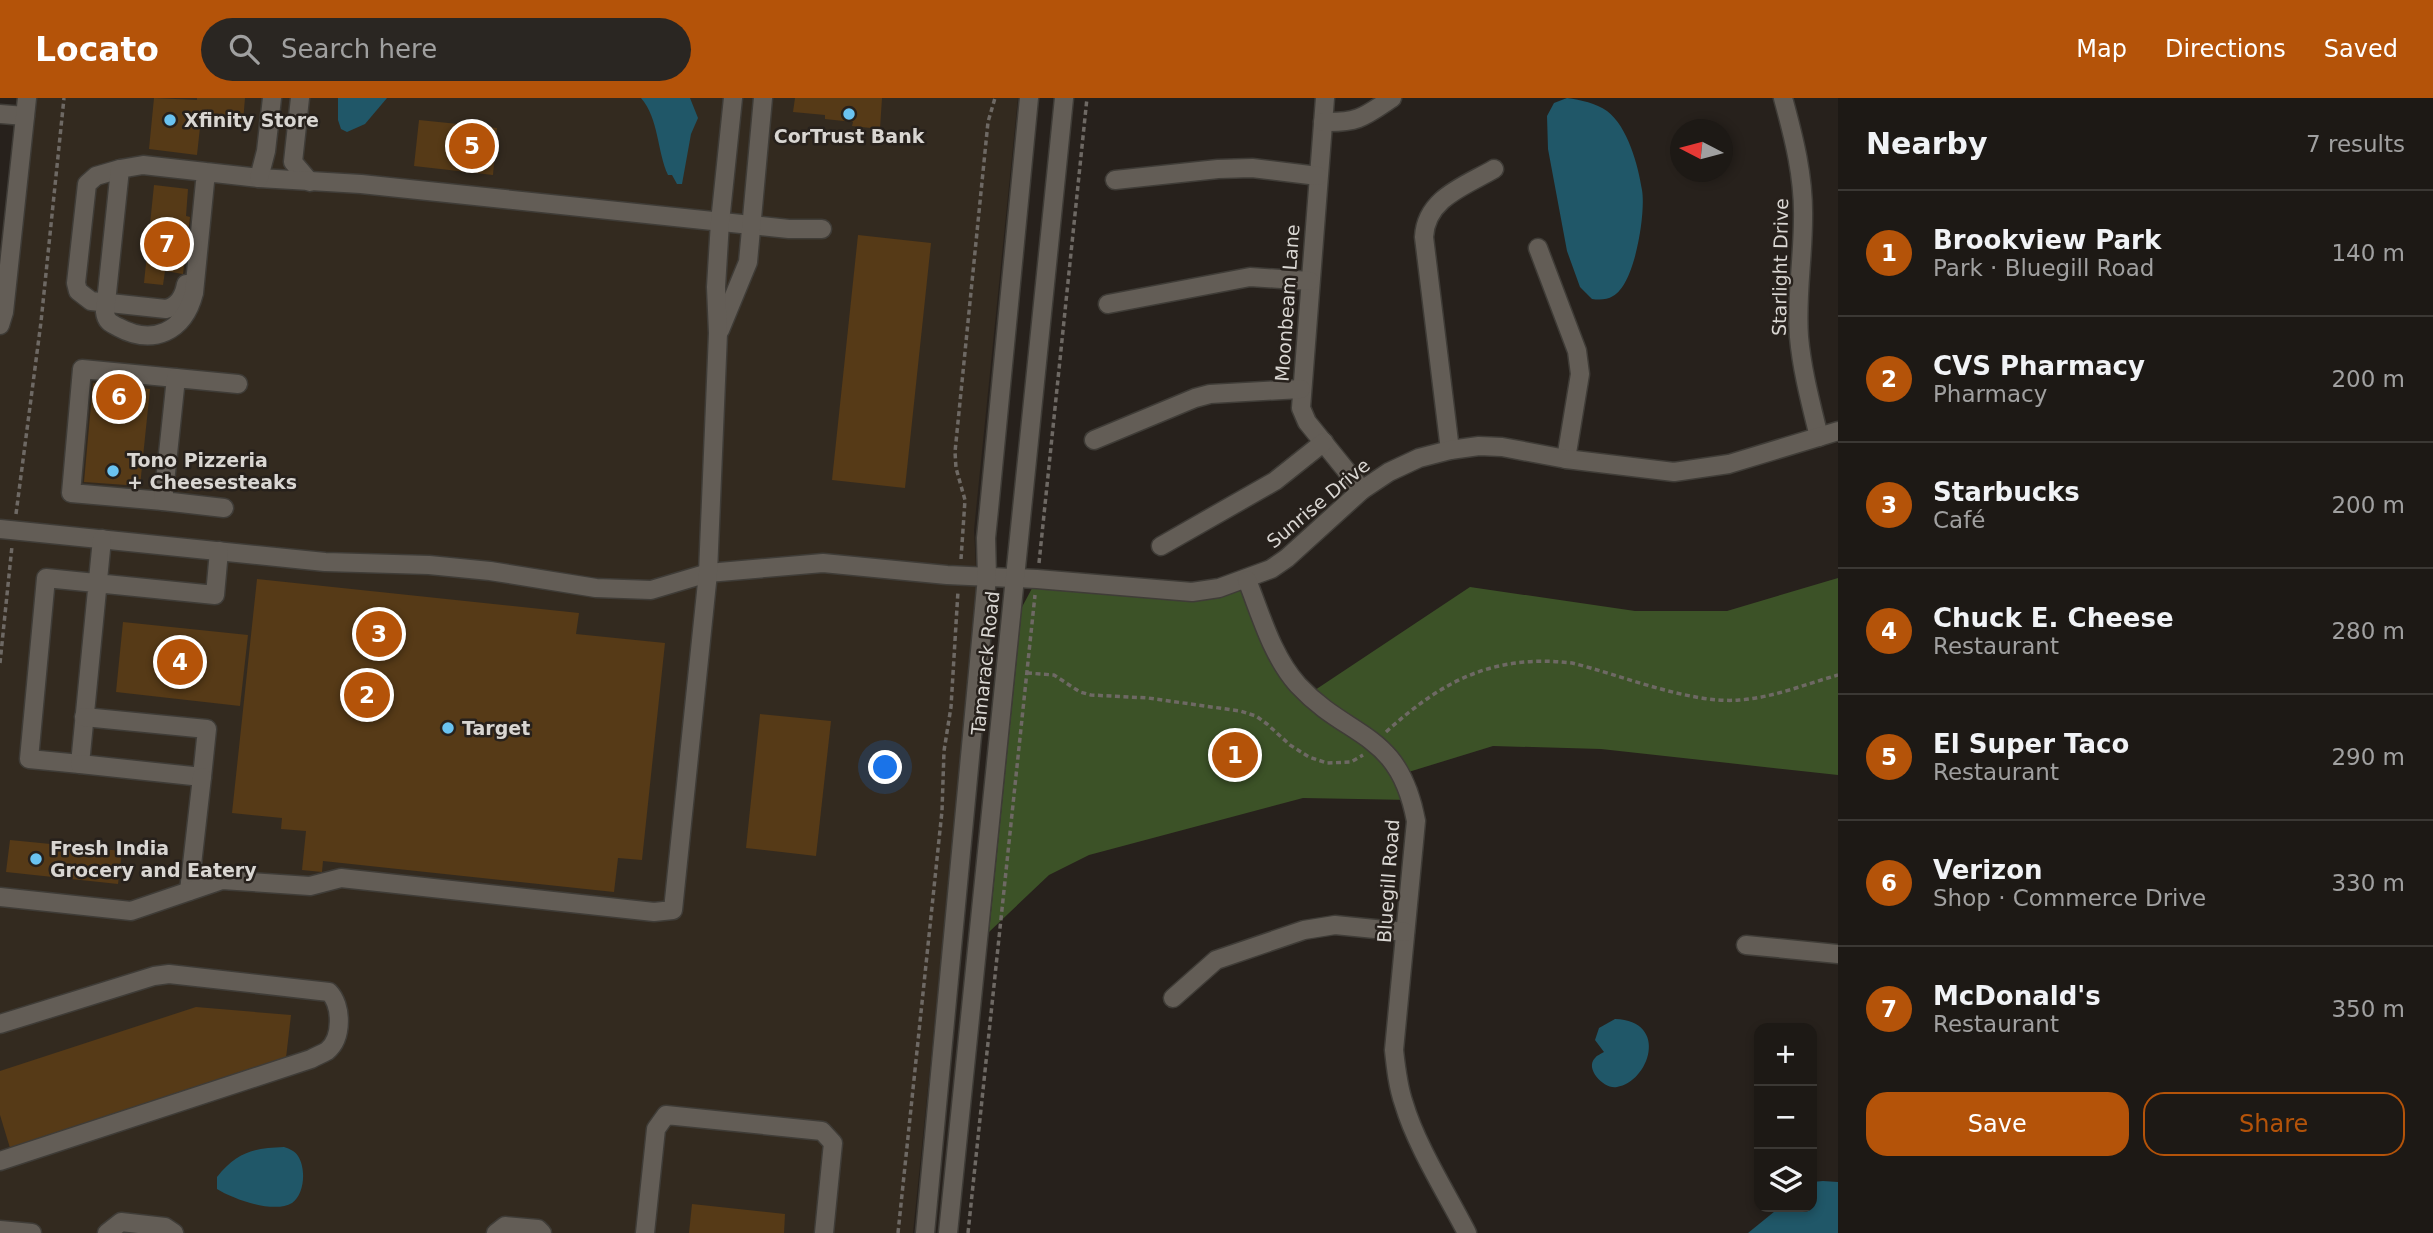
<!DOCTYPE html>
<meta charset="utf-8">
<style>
:root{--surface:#1d1915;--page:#2a2622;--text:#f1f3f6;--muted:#a0a0a0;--line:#3b3834;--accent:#b45309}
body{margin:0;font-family:"DejaVu Sans",sans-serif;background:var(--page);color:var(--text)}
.controls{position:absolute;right:21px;bottom:21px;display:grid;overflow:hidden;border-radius:14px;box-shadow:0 4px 10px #0003}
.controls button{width:63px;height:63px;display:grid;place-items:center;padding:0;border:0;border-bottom:2px solid var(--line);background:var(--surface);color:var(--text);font:35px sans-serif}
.compass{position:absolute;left:1670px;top:21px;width:63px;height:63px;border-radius:50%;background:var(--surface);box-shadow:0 4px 10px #0003;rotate:276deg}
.you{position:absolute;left:886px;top:670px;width:24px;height:24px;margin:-18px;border:5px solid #fff;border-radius:50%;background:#1a73e8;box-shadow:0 0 0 10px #1a73e833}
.badge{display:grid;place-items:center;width:46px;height:46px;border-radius:50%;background:var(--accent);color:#fff;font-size:23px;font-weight:700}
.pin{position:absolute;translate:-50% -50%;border:4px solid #fff;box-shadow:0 2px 7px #0006}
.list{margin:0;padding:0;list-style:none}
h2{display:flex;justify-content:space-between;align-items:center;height:91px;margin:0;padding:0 28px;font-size:30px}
h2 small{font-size:23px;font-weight:400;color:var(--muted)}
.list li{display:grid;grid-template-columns:46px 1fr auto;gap:21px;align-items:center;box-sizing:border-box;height:126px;padding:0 28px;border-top:2px solid var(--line)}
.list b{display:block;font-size:26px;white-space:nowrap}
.list p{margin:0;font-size:23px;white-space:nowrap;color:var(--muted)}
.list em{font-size:23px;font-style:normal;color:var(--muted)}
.actions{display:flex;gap:14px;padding:21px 28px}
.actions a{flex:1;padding:16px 0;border:2px solid var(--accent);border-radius:21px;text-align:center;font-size:24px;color:var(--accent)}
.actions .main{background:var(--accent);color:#fff}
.icon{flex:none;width:38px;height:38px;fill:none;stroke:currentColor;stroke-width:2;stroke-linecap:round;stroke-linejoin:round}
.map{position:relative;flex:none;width:1838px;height:1135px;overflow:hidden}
header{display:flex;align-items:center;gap:42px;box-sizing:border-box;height:98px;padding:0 35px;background:var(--accent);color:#fff}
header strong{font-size:33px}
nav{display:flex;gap:38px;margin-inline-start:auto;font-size:24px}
.search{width:490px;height:63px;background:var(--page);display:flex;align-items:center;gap:18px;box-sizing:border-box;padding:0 24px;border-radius:38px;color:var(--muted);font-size:26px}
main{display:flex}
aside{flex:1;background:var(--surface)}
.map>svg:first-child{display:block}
.built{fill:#332a1f}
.green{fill:#3c5227}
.water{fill:#205768}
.building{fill:#563a17}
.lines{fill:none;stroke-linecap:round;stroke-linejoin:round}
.minor-casing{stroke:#3f3c37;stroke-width:21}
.path{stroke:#6e6964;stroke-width:3.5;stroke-dasharray:5 3.5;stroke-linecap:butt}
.minor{stroke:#635d56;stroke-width:18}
.poi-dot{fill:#6ac3f1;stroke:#27211c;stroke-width:2.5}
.labels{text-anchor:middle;stroke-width:5;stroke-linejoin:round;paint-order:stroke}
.poi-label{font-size:19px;font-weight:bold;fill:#d9d6d2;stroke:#27211c;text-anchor:start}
.street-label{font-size:19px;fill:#d9d6d2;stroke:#27211c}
</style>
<header>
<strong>Locato</strong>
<div class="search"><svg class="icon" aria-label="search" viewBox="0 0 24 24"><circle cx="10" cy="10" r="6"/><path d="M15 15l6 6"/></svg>Search here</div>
<nav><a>Map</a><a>Directions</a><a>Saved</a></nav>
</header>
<main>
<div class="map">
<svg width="1838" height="1135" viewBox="0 0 1838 1135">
<rect width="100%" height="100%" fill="#27211c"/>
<polygon class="built" points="27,0 1018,0 974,432 978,505 913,1135 0,1135 0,227"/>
<polygon class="green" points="1838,480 1838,677 1601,651 1493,648 1402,676 1412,702 1303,700 1089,757 1049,777 989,834 1022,509 1037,481 1167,493 1247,482 1309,596 1470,489 1635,513 1727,513"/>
<g class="water">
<polygon points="338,0 387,0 365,26 347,34 341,31 338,22"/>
<path d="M641 0H690L698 20 691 36 682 86H677L672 77H668C657 53 659 21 641 0Z"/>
<path d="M1567 0C1581 2 1596 5 1607 13 1628 29 1638 67 1642 92 1646 114 1635 187 1613 198 1607 202 1599 202 1592 201L1580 189 1567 153 1548 51 1547 18 1554 5Z"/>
<path d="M1615 921C1670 923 1649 984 1617 989 1605 992 1584 971 1595 960 1597 957 1601 956 1604 954L1595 942 1599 930Z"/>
<path d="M284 1049C290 1051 295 1053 298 1058 306 1070 305 1096 292 1105 274 1116 233 1101 217 1091V1079C237 1054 254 1050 284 1049Z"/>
<polygon points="1823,1083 1838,1084 1838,1135 1748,1135 1780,1109 1812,1109 1812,1084"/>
</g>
<g class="building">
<polygon points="154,0 197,2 197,0 245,0 243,24 201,20 197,57 149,51"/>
<polygon points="795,0 882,0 880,31 852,28 853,24 825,21 825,17 793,14"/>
<polygon points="419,22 497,30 493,77 414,68"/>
<polygon points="154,87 188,91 186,118 190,119 183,176 165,173 163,187 144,185"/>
<polygon points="858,137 931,145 905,390 832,382"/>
<polygon points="93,285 150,291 140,388 84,384"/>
<polygon points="257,481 579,515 576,536 665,545 642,762 618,760 614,794 323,763 322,774 302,772 306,733 281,731 282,720 232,715"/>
<polygon points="123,524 248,537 240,608 116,594"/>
<polygon points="760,616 831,623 816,758 746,750"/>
<polygon points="10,742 122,753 118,786 6,774"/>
<polygon points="196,909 291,917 286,960 10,1050 0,1017 0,973"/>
<polygon points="692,1106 785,1116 784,1135 689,1135"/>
</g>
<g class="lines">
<defs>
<g id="minor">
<polyline points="300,0 293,64 310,84"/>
<polyline points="1325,0 1301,310 1307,324 1362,392"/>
<path d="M1783 0C1794 40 1804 79 1803 121 1803 160 1796 200 1799 239 1802 273 1811 306 1819 339"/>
<polyline points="0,16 25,18"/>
<path d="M1323 24C1358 25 1364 19 1392 0"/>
<path d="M120 71 96 78 87 86 76 185 78 193 91 203 166 211C179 208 184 198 186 186"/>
<path d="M206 74 194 195C184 234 153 248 118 229 110 225 106 223 105 214L120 71 143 67 259 80 361 86 789 131H822"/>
<polyline points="259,80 266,53 272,0"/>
<polyline points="1115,82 1218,71 1252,70 1318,78"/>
<polyline points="1538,150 1577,253 1580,276 1566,361"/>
<polyline points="1108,206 1250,179 1310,183"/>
<polyline points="0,227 4,214 27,0"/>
<polyline points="720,232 748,164 763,0"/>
<polyline points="1094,342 1195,300 1210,296 1301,291"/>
<path d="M1450 352 1424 139C1426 100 1465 88 1494 71"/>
<polyline points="163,403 71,395 82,271 176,280"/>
<polyline points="224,410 163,403 176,280 238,286"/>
<polyline points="0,431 325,464 429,467 490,473 596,490 651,492 708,475 823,465 947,477 1037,481 1192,494 1219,490 1271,471 1287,460 1362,392 1389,374 1419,360 1450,352 1479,348 1502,349 1566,361 1674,374 1729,366 1838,333"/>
<path d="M102 441C94 516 87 591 80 666L29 661 46 480 215 497 219 453"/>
<polyline points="1161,448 1275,383 1324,344"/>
<path d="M1247 482C1261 517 1272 558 1298 587 1349 642 1399 632 1416 723L1394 952C1396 971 1398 989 1404 1006 1416 1047 1447 1096 1467 1135"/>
<polyline points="80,666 202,679 207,631 84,619"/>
<polyline points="189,793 202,679"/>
<polyline points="0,799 131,813 222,782 310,788 341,780 654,814 673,812 708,475 718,235 716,189 720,124 733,0"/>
<polyline points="1746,847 1838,856"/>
<polyline points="1173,900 1216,862 1304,832 1335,827 1405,834"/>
<path d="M0 926 154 878 169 876 329 894C342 907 343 940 327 953 322 956 316 958 311 961L0 1063"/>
<polyline points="0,1132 32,1135"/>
<polyline points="107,1135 121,1124 165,1129 174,1135"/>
<polyline points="496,1135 505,1128 538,1131 542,1135"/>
<polyline points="645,1135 656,1031 666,1017 822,1033 833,1045 824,1135"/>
<polyline points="925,1135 987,479 986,440 989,411 1029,0"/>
<polyline points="948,1135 1064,0"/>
</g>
</defs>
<use href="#minor" class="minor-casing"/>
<g class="path">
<polyline points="16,416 41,224 64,0"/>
<polyline points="961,461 965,402 956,370 955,354 988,24 995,0"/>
<polyline points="1039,465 1087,0"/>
<polyline points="0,565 12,448"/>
<polyline points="1027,575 1054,577 1080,594 1091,597 1148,600 1240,613 1256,618 1267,626 1290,647 1309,659 1327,665 1351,664 1363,657"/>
<path d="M1386 634C1443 582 1494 556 1572 565 1621 577 1690 606 1739 602 1772 600 1806 586 1838 577"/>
<polyline points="898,1135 942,713 944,653 951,609 958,493"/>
<polyline points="968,1135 1035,497"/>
</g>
<use href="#minor" class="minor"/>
</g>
<g class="poi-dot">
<circle cx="849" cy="16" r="7"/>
<circle cx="170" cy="22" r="7"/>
<circle cx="113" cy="373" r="7"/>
<circle cx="448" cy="630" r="7"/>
<circle cx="36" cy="761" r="7"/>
</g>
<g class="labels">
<g class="poi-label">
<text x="184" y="29">Xfinity Store</text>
<text x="849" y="45" text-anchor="middle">CorTrust Bank</text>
<text x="127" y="369">Tono Pizzeria<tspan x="127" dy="22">+ Cheesesteaks</tspan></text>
<text x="462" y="637">Target</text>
<text x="50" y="757">Fresh India<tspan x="50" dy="22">Grocery and Eatery</tspan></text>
</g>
<g class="street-label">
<text transform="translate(1780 169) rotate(-89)" y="7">Starlight Drive</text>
<text transform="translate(1287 205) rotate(-86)" y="7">Moonbeam Lane</text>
<text transform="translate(1318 405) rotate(-40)" y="7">Sunrise Drive</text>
<text transform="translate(985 565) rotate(-84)" y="7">Tamarack Road</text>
<text transform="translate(1388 783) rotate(-86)" y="7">Bluegill Road</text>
</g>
</g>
</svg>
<div class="controls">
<button>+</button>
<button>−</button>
<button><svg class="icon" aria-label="layers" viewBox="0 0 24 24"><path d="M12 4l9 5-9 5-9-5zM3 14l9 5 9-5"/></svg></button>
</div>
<svg class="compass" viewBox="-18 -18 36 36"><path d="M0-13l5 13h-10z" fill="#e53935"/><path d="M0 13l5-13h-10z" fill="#a0a0a0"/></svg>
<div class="you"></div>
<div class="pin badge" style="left:1235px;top:657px">1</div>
<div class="pin badge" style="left:367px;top:597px">2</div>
<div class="pin badge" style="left:379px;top:536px">3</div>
<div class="pin badge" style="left:180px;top:564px">4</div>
<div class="pin badge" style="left:472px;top:48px">5</div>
<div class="pin badge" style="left:119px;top:299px">6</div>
<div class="pin badge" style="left:167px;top:146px">7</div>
</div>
<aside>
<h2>Nearby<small>7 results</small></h2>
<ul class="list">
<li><span class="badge">1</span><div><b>Brookview Park</b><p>Park · Bluegill Road</p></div><em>140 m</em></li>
<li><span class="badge">2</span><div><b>CVS Pharmacy</b><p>Pharmacy</p></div><em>200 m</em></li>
<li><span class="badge">3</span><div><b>Starbucks</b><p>Café</p></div><em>200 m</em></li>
<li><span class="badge">4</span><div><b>Chuck E. Cheese</b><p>Restaurant</p></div><em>280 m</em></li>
<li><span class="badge">5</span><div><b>El Super Taco</b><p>Restaurant</p></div><em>290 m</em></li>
<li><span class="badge">6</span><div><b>Verizon</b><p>Shop · Commerce Drive</p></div><em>330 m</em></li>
<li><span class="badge">7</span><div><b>McDonald's</b><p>Restaurant</p></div><em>350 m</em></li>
</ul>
<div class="actions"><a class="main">Save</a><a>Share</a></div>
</aside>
</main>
